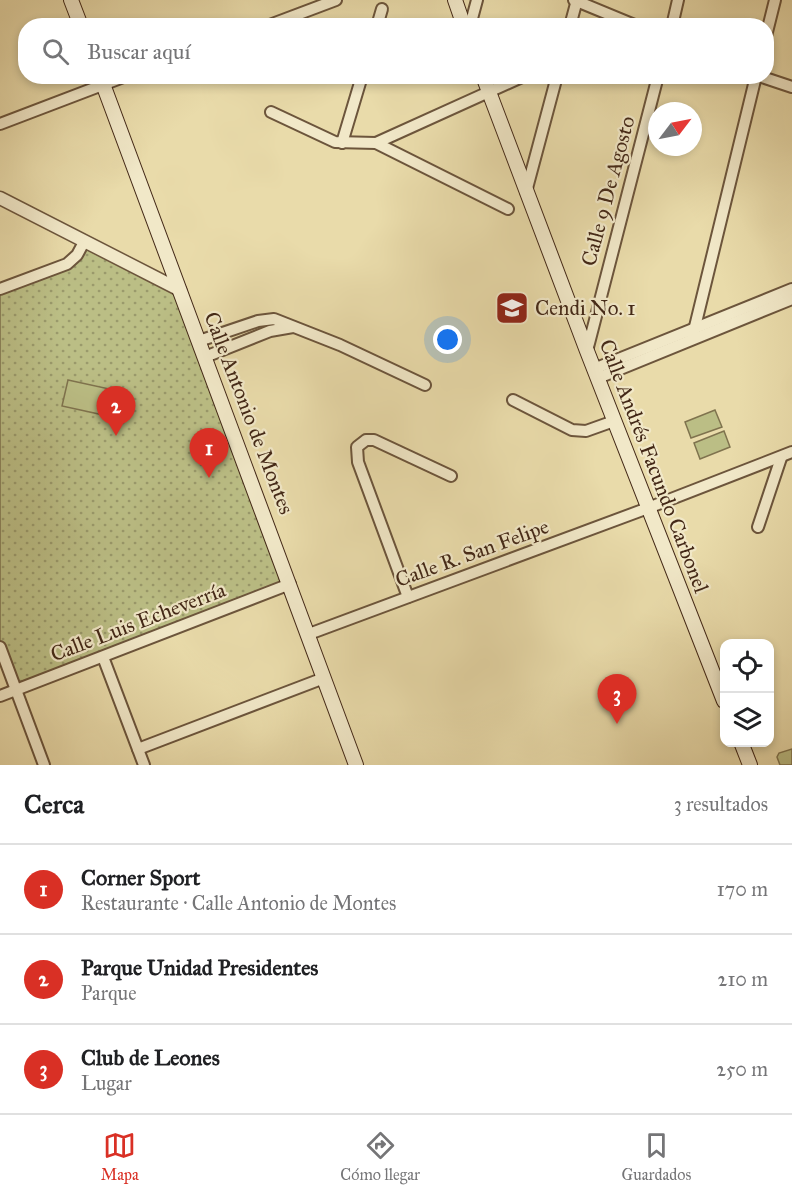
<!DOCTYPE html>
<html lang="es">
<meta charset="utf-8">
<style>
:root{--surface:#fff;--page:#f2f2f2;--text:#202124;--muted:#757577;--line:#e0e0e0;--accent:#d93025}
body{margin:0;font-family:"IM FELL Great Primer",serif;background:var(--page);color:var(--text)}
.controls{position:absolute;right:18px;bottom:18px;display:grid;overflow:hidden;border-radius:12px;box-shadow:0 3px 9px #0003}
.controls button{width:54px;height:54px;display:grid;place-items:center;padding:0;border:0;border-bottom:2px solid var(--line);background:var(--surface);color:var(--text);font:30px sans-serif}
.compass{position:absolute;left:648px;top:102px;width:54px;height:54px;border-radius:50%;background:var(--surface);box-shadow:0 3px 9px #0003;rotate:58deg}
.you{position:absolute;left:448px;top:340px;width:21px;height:21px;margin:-15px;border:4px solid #fff;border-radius:50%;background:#1a73e8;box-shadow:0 0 0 9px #1a73e833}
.badge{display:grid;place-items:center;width:39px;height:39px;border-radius:50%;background:var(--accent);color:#fff;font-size:20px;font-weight:700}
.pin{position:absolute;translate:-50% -50px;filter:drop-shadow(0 2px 3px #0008)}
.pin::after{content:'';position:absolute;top:32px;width:21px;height:18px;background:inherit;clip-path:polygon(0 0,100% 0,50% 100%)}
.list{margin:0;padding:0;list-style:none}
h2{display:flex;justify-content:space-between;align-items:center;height:78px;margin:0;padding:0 24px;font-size:26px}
h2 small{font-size:20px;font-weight:400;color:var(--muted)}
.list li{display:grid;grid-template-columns:39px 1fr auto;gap:18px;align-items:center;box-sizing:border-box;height:90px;padding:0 24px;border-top:2px solid var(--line)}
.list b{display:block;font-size:22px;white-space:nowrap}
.list p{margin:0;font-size:20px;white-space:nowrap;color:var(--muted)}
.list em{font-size:20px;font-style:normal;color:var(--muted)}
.icon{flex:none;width:33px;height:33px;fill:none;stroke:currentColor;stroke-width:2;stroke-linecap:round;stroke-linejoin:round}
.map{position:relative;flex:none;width:792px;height:765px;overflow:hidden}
.search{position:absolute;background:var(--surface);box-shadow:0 3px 9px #0003;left:18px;right:18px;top:18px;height:66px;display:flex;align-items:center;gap:15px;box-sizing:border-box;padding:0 21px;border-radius:24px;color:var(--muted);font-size:22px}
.sheet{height:348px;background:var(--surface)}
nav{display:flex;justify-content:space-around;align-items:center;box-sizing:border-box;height:84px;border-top:2px solid var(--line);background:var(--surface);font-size:16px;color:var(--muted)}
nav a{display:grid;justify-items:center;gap:3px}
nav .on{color:var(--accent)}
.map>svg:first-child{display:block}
.park{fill:url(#park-dots);stroke:#7f734e;stroke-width:1.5}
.pitch{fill:#bbbe85;stroke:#7f734e;stroke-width:1.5}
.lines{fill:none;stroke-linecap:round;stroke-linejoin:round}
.minor-casing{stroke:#6c553c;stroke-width:14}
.tertiary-casing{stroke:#6c553c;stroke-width:15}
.secondary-casing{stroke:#432817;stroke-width:16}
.minor{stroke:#f1e8c8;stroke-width:10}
.tertiary{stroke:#f1e8c8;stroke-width:12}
.secondary{stroke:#f1e8c8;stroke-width:14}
.labels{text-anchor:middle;stroke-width:4.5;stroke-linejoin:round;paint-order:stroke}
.street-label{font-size:21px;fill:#432817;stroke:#f1e8c8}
.poi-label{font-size:21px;fill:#432817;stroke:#f1e8c8;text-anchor:start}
</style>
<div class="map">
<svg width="792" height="765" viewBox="0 0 792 765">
<defs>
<pattern id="park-dots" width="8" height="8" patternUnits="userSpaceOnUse" patternTransform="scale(1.5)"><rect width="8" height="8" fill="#bbbe85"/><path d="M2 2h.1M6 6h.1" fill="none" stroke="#9a9a6c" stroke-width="1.8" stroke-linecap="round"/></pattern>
</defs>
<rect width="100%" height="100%" fill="#e9dbaa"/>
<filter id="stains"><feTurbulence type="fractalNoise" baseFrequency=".00333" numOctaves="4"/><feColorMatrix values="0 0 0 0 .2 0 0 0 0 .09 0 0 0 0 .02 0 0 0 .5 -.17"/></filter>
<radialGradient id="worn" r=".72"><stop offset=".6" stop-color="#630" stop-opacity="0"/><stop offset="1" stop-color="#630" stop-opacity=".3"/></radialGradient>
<polygon class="park" points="86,244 176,289 287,583 12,691 0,658 0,285 78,256"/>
<g class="pitch">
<polygon points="68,380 114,390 108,416 62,406"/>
<polygon points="715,410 722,427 691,438 685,422"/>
<polygon points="724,431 730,447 700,459 694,443"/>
<polygon points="792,749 792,765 780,765 777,757 779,753"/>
</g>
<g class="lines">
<defs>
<g id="minor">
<polyline points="574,0 637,26"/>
<polyline points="267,26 336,0"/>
<polyline points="377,26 382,9"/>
<polyline points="470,26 477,0"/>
<polyline points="570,26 577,0"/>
<polyline points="672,26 678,0"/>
<polyline points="766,36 775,0"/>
<polyline points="759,76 792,87"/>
<polyline points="271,112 335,142 376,143 508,209"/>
<polyline points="0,124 126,76"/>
<polyline points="342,143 362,76"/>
<polyline points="376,143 524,76"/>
<polyline points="526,192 557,76"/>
<polyline points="0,289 67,264 77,255 84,242"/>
<polyline points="692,339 756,76"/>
<polyline points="199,341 258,321 274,319 340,345 425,385"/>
<polyline points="587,351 658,76"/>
<polyline points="205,357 270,331 293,327"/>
<polyline points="594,369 792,289"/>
<polyline points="598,378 792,299"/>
<polyline points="513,400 572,430 586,431 614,421"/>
<polyline points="758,527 781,458"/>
<polyline points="408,597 358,462 357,447 366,440 374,440 451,476"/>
<polyline points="309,634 648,508 792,452"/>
<polyline points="0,647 44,765"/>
<polyline points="103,657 144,765"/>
<polyline points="0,696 290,584"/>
<polyline points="138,749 324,678"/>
</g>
<polyline id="tertiary" points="0,198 180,290"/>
<g id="secondary">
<polyline points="71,0 81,26"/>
<polyline points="455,0 464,26"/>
<polyline points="100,76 356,765"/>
<polyline points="483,76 587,351 724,701"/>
<polyline points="741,742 750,765"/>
</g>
</defs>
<use href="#minor" class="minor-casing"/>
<use href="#tertiary" class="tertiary-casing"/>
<use href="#secondary" class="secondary-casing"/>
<use href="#minor" class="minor"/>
<use href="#tertiary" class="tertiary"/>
<use href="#secondary" class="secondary"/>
</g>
<defs>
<symbol id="school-square" viewBox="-11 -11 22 22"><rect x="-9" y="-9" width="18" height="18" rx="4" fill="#8f2418" stroke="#f1e8c8"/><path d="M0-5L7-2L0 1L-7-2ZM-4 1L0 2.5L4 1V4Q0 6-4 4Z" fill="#fff"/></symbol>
</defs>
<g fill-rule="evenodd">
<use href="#school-square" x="493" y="289" width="38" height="38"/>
</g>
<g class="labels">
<g class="street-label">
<text transform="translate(608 191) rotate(-75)" y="7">Calle 9 De Agosto</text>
<text transform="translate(249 413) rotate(69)" y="7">Calle Antonio de Montes</text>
<text transform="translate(654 466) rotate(69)" y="7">Calle Andrés Facundo Carbonel</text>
<text transform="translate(472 553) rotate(-20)" y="7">Calle R. San Felipe</text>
<text transform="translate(138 622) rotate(-21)" y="7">Calle Luis Echeverría</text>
</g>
<g class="poi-label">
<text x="535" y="315">Cendi No. 1</text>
</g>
</g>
<rect width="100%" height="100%" filter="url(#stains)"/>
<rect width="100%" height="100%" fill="url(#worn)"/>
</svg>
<div class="controls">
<button><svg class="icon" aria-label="locate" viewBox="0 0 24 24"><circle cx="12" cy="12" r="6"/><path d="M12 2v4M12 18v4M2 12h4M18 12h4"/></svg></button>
<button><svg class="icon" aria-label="layers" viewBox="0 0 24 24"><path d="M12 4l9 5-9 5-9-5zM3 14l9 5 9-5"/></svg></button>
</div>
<svg class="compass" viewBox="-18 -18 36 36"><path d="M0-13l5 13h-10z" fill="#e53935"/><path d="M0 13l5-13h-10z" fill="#757577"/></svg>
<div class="you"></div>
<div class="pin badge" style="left:209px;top:478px">1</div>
<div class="pin badge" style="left:116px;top:436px">2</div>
<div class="pin badge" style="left:617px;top:724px">3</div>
<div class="search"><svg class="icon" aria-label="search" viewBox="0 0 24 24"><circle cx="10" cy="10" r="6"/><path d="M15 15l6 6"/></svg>Buscar aquí</div>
</div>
<section class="sheet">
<h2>Cerca<small>3 resultados</small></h2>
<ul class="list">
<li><span class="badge">1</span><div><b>Corner Sport</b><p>Restaurante · Calle Antonio de Montes</p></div><em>170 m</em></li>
<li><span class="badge">2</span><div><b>Parque Unidad Presidentes</b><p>Parque</p></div><em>210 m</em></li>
<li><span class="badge">3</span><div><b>Club de Leones</b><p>Lugar</p></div><em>250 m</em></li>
</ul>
</section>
<nav>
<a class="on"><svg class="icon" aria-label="map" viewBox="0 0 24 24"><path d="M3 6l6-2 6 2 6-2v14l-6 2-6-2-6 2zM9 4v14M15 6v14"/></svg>Mapa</a>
<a><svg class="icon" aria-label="directions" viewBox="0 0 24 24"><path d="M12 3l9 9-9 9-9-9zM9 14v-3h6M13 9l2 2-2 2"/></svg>Cómo llegar</a>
<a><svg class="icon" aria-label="saved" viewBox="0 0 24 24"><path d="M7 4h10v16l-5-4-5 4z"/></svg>Guardados</a>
</nav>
